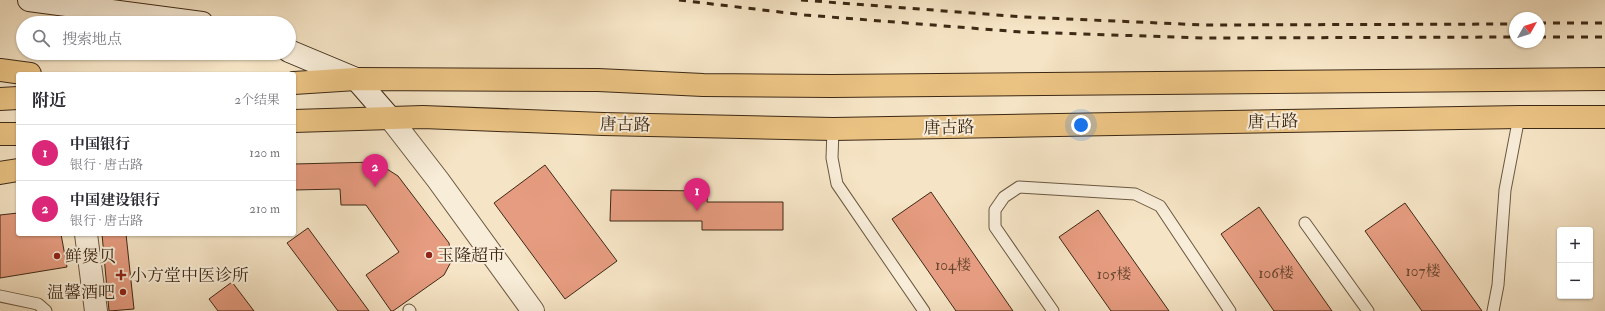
<!DOCTYPE html>
<html lang="zh">
<meta charset="utf-8">
<style>
:root{--surface:#fff;--page:#f2f2f3;--text:#2b2b33;--muted:#7c7c81;--line:#e1e1e2;--accent:#db2777}
body{margin:0;font-family:"IM FELL Double Pica","Noto Serif SC",serif;background:var(--page);color:var(--text)}
.controls{position:absolute;right:12px;bottom:12px;display:grid;overflow:hidden;border-radius:4px;box-shadow:0 1px 3px #0004}
.controls button{width:36px;height:36px;display:grid;place-items:center;padding:0;border:0;border-bottom:1px solid var(--line);background:var(--surface);color:var(--text);font:20px sans-serif}
.compass{position:absolute;left:1509px;top:12px;width:36px;height:36px;border-radius:50%;background:var(--surface);box-shadow:0 1px 3px #0004;rotate:51deg}
.you{position:absolute;left:1081px;top:125px;width:14px;height:14px;margin:-10px;border:3px solid #fff;border-radius:50%;background:#1a73e8;box-shadow:0 0 0 6px #1a73e833}
.badge{display:grid;place-items:center;width:26px;height:26px;border-radius:50%;background:var(--accent);color:#fff;font-size:13px;font-weight:700}
.pin{position:absolute;translate:-50% -33px;filter:drop-shadow(0 1px 2px #0008)}
.pin::after{content:'';position:absolute;top:21px;width:14px;height:12px;background:inherit;clip-path:polygon(0 0,100% 0,50% 100%)}
.list{margin:0;padding:0;list-style:none}
h2{display:flex;justify-content:space-between;align-items:center;height:52px;margin:0;padding:0 16px;font-size:17px}
h2 small{font-size:13px;font-weight:400;color:var(--muted)}
.list li{display:grid;grid-template-columns:26px 1fr auto;gap:12px;align-items:center;box-sizing:border-box;height:56px;padding:0 16px;border-top:1px solid var(--line)}
.list b{display:block;font-size:15px;white-space:nowrap}
.list p{margin:0;font-size:13px;white-space:nowrap;color:var(--muted)}
.list em{font-size:13px;font-style:normal;color:var(--muted)}
.icon{flex:none;width:22px;height:22px;fill:none;stroke:currentColor;stroke-width:2;stroke-linecap:round;stroke-linejoin:round}
.map{position:relative;flex:none;width:1605px;height:311px;overflow:hidden}
.search{position:absolute;background:var(--surface);box-shadow:0 1px 3px #0004;left:16px;top:16px;width:280px;height:44px;display:flex;align-items:center;gap:10px;box-sizing:border-box;padding:0 14px;border-radius:22px;color:var(--muted);font-size:15px}
.panel{position:absolute;background:var(--surface);box-shadow:0 1px 3px #0004;left:16px;top:72px;width:280px;height:164px;border-radius:4px}
.map>svg:first-child{display:block}
.building{fill:#e69c80;stroke:#3d2915}
.lines{fill:none;stroke-linecap:round;stroke-linejoin:round}
.lane-casing{stroke:#6b5841;stroke-width:13}
.street-casing{stroke:#6b5841;stroke-width:24}
.secondary-casing{stroke:#3d2915;stroke-width:24}
.primary-casing{stroke:#3d2915;stroke-width:24}
.lane{stroke:#f8edd9;stroke-width:11}
.street{stroke:#f8edd9;stroke-width:22}
.secondary{stroke:#f8edd9;stroke-width:22}
.primary{stroke:#eac282;stroke-width:22}
.rail{stroke:#3d2915;stroke-width:3;stroke-dasharray:7 7;stroke-linecap:butt}
.poi-dot{fill:#8f2418;stroke:#f8edd9;stroke-width:1.5}
.labels{text-anchor:middle;stroke-width:4;stroke-linejoin:round;paint-order:stroke}
.number-label{font-size:15px;fill:#674630}
.street-label{font-size:17px;fill:#3d2915;stroke:#f8edd9}
.poi-label{font-size:17px;fill:#3d2915;stroke:#f8edd9;text-anchor:start}
</style>
<div class="map">
<svg width="1605" height="311" viewBox="0 0 1605 311">
<rect width="100%" height="100%" fill="#f5e4c5"/>
<filter id="stains"><feTurbulence type="fractalNoise" baseFrequency=".005" numOctaves="4"/><feColorMatrix values="0 0 0 0 .2 0 0 0 0 .09 0 0 0 0 .02 0 0 0 .5 -.17"/></filter>
<radialGradient id="worn" r=".72"><stop offset=".6" stop-color="#630" stop-opacity="0"/><stop offset="1" stop-color="#630" stop-opacity=".3"/></radialGradient>
<g class="building">
<polygon points="376,162 398,176 449,243 452,260 444,275 393,311 391,311 366,275 399,252 366,205 341,205 340,189 294,190 294,164"/>
<polygon points="545,165 617,261 565,299 494,203"/>
<polygon points="611,190 708,191 707,202 783,202 783,230 702,230 702,221 610,221"/>
<polygon points="931,192 1013,311 956,311 892,219"/>
<polygon points="1405,203 1482,311 1422,311 1365,231"/>
<polygon points="1259,207 1332,311 1274,311 1221,234"/>
<polygon points="1098,210 1169,311 1111,311 1059,237"/>
<polygon points="18,213 18,234 61,234 67,267 0,278 0,215"/>
<polygon points="308,228 369,311 338,311 287,243"/>
<polygon points="102,234 126,234 134,309 109,311"/>
<polygon points="232,282 254,311 218,311 209,299"/>
</g>
<g class="lines">
<defs>
<g id="lane">
<polyline points="833,129 832,158 837,184 924,311"/>
<polyline points="1305,223 1368,311"/>
<polyline points="0,296 38,304 46,311"/>
<polyline points="409,310 410,311"/>
<polyline points="1053,311 995,227 995,210 1004,197 1019,187 1135,194 1160,206 1230,311"/>
<polyline points="1493,311 1498,285 1505,190 1519,117"/>
</g>
<g id="street">
<polyline points="390,118 438,180 533,311"/>
<polyline points="86,234 96,311"/>
</g>
<g id="secondary">
<polyline points="29,0 202,23"/>
<polyline points="289,51 356,79 390,118"/>
</g>
<g id="primary">
<polyline points="0,70 30,74"/>
<polyline points="294,83 356,79 598,80 703,85 832,86 1605,79"/>
<polyline points="0,99 18,98"/>
<polyline points="294,121 423,117 603,124 833,129 1519,117 1605,117"/>
<polyline points="0,134 18,134"/>
<polyline points="0,173 18,170"/>
</g>
</defs>
<use href="#lane" class="lane-casing"/>
<use href="#street" class="street-casing"/>
<use href="#secondary" class="secondary-casing"/>
<use href="#primary" class="primary-casing"/>
<use href="#lane" class="lane"/>
<use href="#street" class="street"/>
<use href="#secondary" class="secondary"/>
<use href="#primary" class="primary"/>
<g class="rail">
<polyline points="679,0 805,15 1021,32 1206,38 1515,37"/>
<polyline points="801,0 1024,17 1204,25 1515,24"/>
<polyline points="1539,23 1605,23"/>
<polyline points="1539,37 1605,37"/>
</g>
</g>
<g class="poi-dot">
<circle cx="429" cy="255" r="4"/>
<circle cx="57" cy="256" r="4"/>
<path d="M119 269h4v4h4v4h-4v4h-4v-4h-4v-4h4z"/>
<circle cx="123" cy="292" r="4"/>
</g>
<g class="labels">
<g class="number-label">
<text x="953" y="270">104楼</text>
<text x="1423" y="276">107楼</text>
<text x="1276" y="278">106楼</text>
<text x="1114" y="279">105楼</text>
</g>
<g class="street-label">
<text transform="translate(1273 121) rotate(-1)" y="6">唐古路</text>
<text transform="translate(625 124) rotate(1)" y="6">唐古路</text>
<text transform="translate(949 127) rotate(-1)" y="6">唐古路</text>
</g>
<g class="poi-label">
<text x="437" y="261">玉隆超市</text>
<text x="65" y="262">鲜煲贝</text>
<text x="130" y="281">小方堂中医诊所</text>
<text x="115" y="298" text-anchor="end">温馨酒吧</text>
</g>
</g>
<rect width="100%" height="100%" filter="url(#stains)"/>
<rect width="100%" height="100%" fill="url(#worn)"/>
</svg>
<div class="controls">
<button>+</button>
<button>−</button>
</div>
<svg class="compass" viewBox="-18 -18 36 36"><path d="M0-13l5 13h-10z" fill="#e53935"/><path d="M0 13l5-13h-10z" fill="#7c7c81"/></svg>
<div class="you"></div>
<div class="pin badge" style="left:697px;top:211px">1</div>
<div class="pin badge" style="left:375px;top:187px">2</div>
<div class="search"><svg class="icon" aria-label="search" viewBox="0 0 24 24"><circle cx="10" cy="10" r="6"/><path d="M15 15l6 6"/></svg>搜索地点</div>
<section class="panel">
<h2>附近<small>2个结果</small></h2>
<ul class="list">
<li><span class="badge">1</span><div><b>中国银行</b><p>银行 · 唐古路</p></div><em>120 m</em></li>
<li><span class="badge">2</span><div><b>中国建设银行</b><p>银行 · 唐古路</p></div><em>210 m</em></li>
</ul>
</section>
</div>
